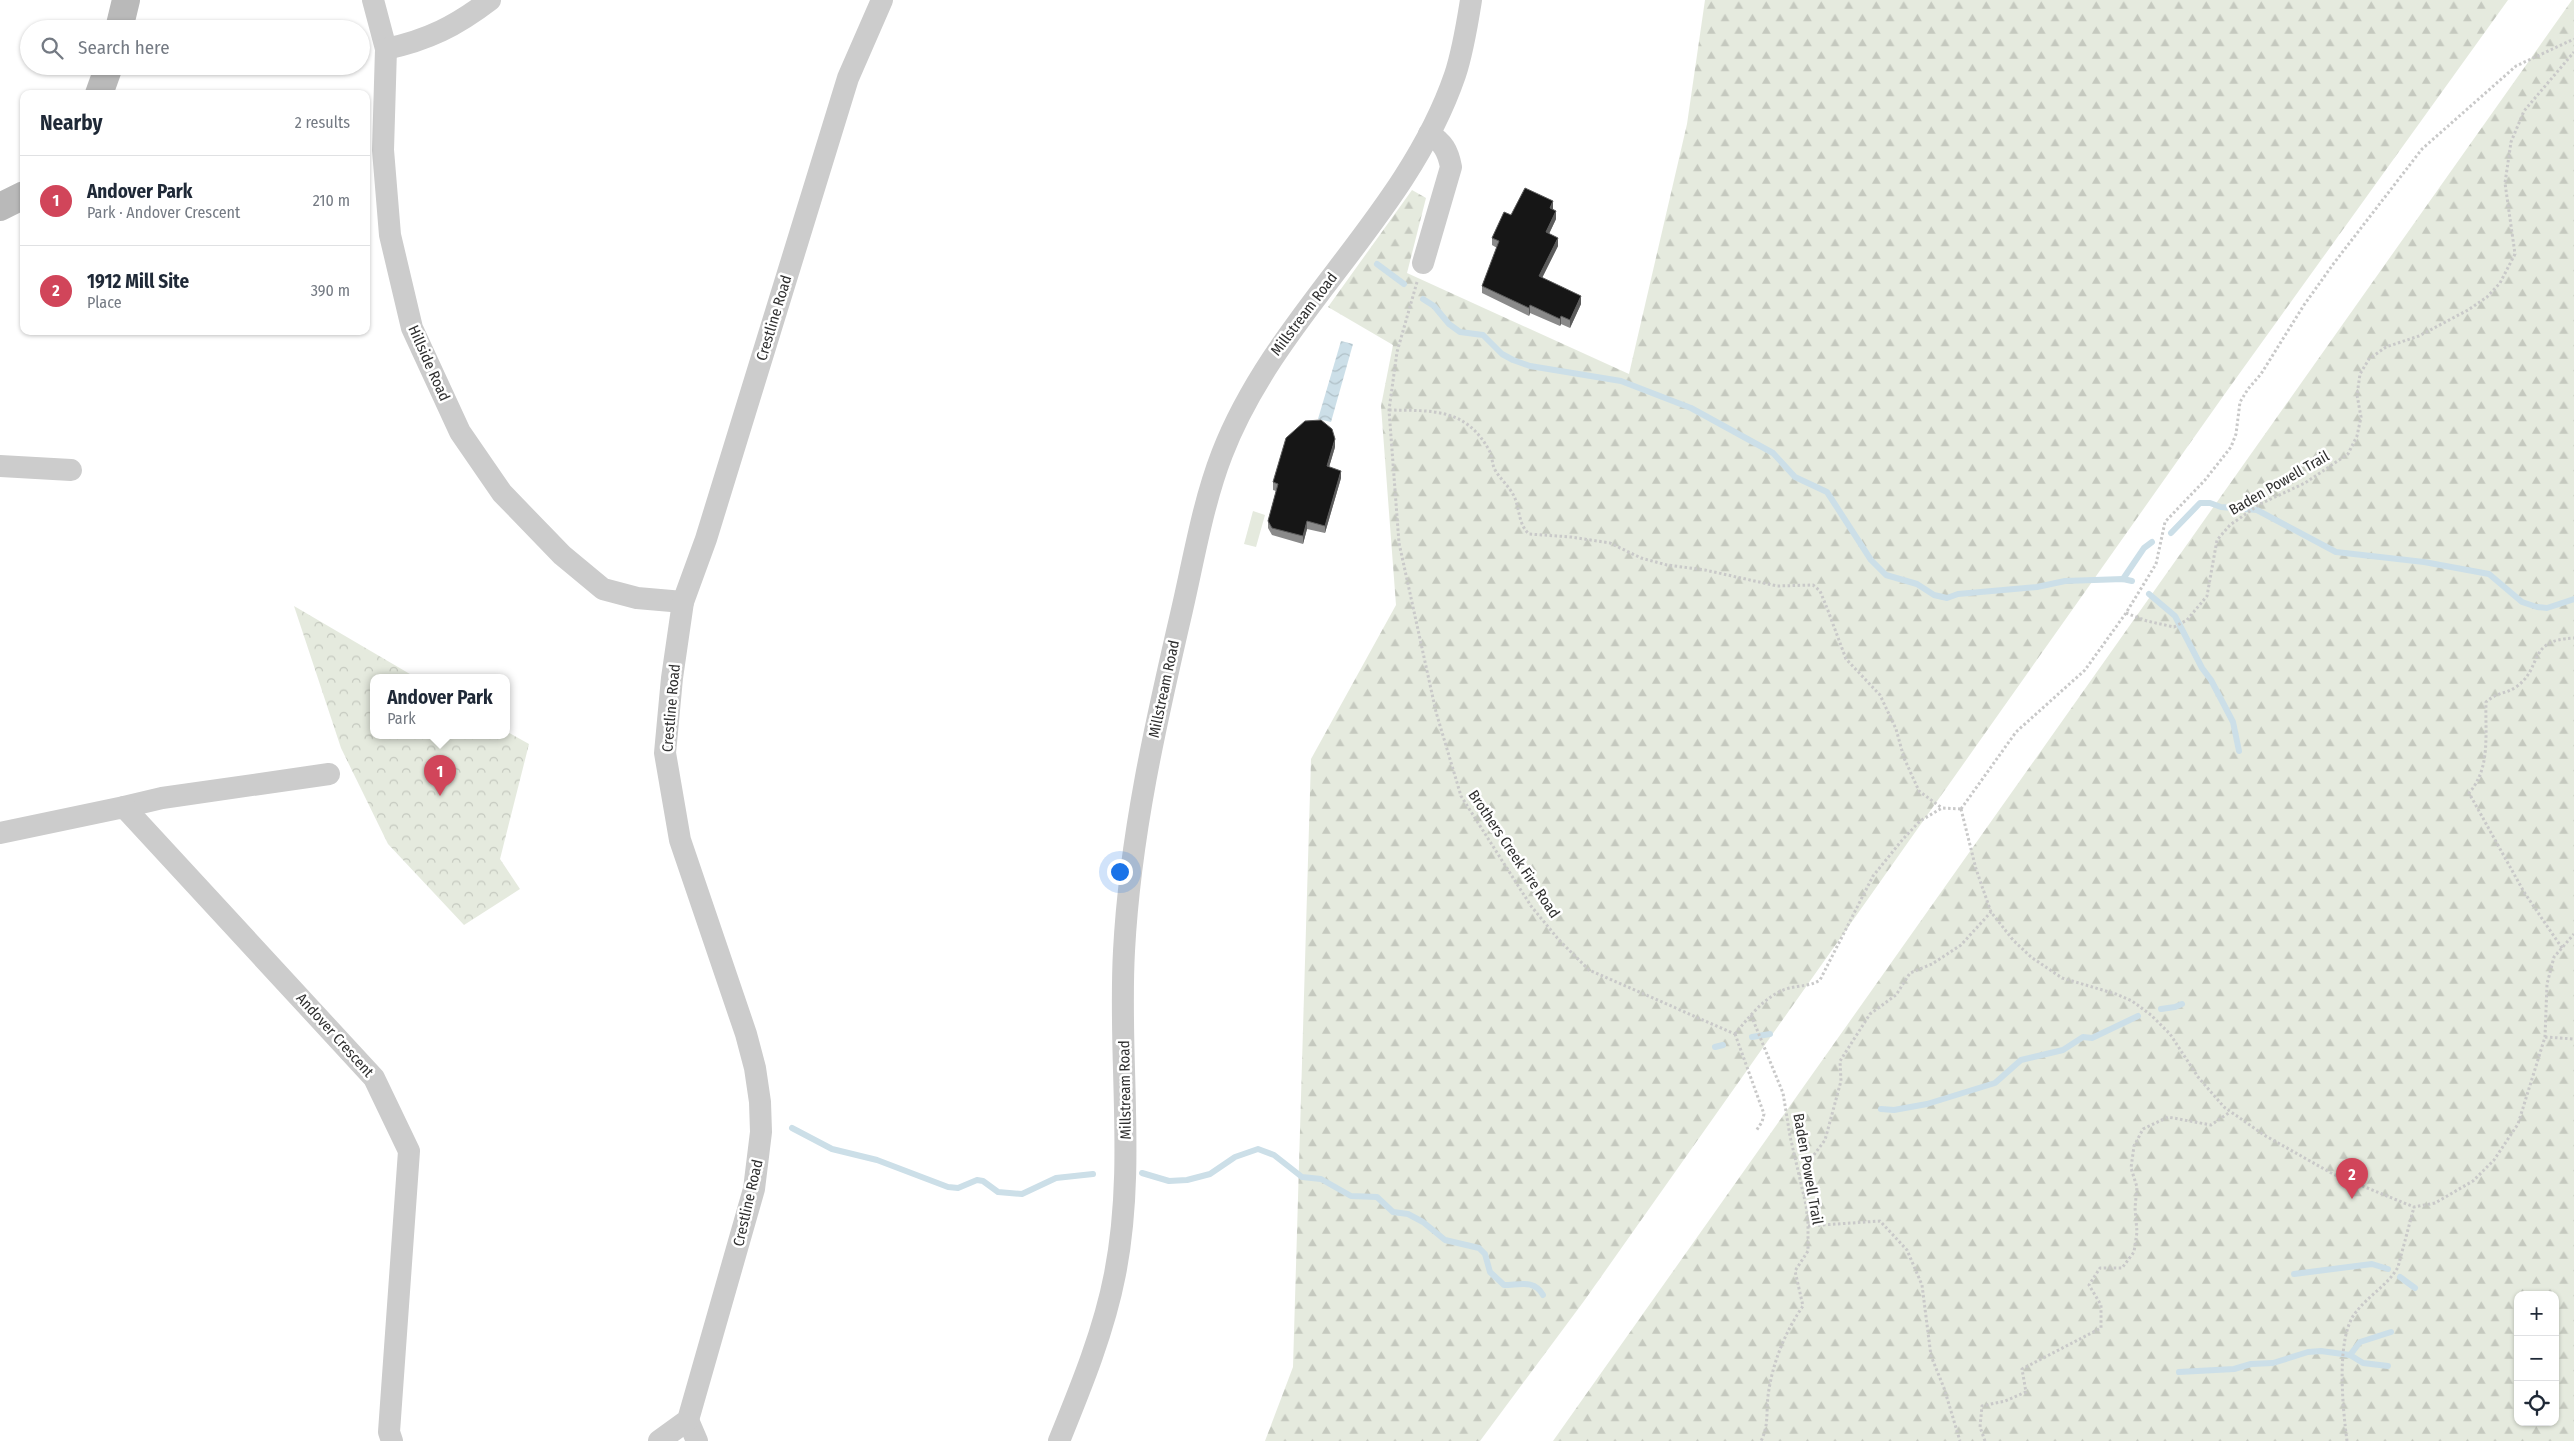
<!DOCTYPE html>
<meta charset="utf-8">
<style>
:root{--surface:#fff;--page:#f2f2f3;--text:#1f2937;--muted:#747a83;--line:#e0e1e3;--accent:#d1455a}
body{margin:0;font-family:"Fira Sans Condensed",sans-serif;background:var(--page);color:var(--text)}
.controls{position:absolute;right:15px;bottom:15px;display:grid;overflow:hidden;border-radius:10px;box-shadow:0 1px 4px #0004}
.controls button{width:45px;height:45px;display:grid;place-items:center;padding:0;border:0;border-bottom:1px solid var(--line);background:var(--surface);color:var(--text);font:25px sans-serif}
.you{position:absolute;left:1119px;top:871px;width:18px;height:18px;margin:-12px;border:4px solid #fff;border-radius:50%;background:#1a73e8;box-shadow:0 0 0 8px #1a73e833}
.badge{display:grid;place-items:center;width:32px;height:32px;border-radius:50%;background:var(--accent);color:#fff;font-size:16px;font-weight:700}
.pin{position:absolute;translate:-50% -41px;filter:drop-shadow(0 1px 2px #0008)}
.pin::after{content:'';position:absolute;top:26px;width:18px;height:15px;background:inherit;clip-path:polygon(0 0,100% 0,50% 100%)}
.popup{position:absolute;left:370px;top:674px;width:140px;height:65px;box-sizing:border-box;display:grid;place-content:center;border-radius:10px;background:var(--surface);filter:drop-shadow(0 1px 4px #0005);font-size:16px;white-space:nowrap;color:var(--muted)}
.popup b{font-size:19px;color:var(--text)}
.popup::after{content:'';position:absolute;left:50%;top:100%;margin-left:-10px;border:10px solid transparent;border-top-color:var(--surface)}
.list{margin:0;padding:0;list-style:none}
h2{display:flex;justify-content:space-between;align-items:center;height:65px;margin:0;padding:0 20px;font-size:21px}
h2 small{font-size:16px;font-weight:400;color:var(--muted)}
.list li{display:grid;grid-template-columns:32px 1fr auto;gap:15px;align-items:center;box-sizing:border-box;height:90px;padding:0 20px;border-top:1px solid var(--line)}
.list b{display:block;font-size:19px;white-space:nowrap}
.list p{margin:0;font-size:16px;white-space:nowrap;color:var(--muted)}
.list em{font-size:16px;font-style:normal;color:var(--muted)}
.icon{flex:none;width:28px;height:28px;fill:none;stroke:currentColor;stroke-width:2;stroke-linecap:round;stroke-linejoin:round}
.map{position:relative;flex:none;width:2574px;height:1441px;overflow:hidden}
.search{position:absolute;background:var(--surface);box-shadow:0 1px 4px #0004;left:20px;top:20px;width:350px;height:55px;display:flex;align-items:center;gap:12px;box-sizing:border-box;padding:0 18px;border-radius:28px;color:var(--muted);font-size:19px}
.panel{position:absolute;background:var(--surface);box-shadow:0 1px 4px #0004;left:20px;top:90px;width:350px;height:245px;border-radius:10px}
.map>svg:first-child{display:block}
.forest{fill:url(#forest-firs);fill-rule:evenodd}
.park{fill:url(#park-crowns)}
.pitch{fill:#e5eade}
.water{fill:url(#water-waves)}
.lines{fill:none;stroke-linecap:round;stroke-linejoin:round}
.stream{stroke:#ccdfe8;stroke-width:6}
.path{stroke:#c9c9c9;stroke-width:3;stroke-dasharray:2.5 2.5;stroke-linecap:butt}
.street{stroke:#ccc;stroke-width:22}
.secondary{stroke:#b9b9b9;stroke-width:28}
.wall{fill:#8a8a8a}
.shaded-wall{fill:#5c5c5c}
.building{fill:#161616;stroke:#5c5c5c}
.labels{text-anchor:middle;stroke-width:5;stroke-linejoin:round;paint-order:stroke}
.street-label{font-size:15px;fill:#2f2f2f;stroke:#fff}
</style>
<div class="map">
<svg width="2574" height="1441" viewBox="0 0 2574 1441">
<defs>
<pattern id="forest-firs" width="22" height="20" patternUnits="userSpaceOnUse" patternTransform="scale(1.25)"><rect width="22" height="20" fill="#e5eade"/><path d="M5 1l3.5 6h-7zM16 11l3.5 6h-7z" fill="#c5c9bf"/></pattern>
<pattern id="park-crowns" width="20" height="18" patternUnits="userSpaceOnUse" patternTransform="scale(1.25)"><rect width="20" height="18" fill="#e5eade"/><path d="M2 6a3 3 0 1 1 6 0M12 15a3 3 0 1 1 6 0" fill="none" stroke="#c5c9bf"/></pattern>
<pattern id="water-waves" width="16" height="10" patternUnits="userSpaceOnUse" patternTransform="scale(1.25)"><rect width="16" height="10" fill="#ccdfe8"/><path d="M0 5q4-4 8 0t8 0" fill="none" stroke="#b0c0c7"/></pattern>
</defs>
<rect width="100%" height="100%" fill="#fff"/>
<g class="forest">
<polygon points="1705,0 2508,0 2224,395 1584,1301 1480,1441 1265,1441 1293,1367 1311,759 1396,605 1381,406 1393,345 1328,307 1412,190 1426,198 1407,273 1629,374 1687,124"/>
<path d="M2572 0H2574V1441H1553ZM2518 1295H2555V1422H2518Z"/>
</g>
<polygon class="park" points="294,606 415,677 374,677 374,735 506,735 506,731 529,744 500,859 520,889 464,925 388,844 341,748"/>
<polygon class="pitch" points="1253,511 1265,515 1256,547 1244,544"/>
<polygon class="water" points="1341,341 1353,344 1331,422 1318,419"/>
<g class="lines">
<g class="stream">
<polyline points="1377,264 1404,284"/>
<polyline points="1423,299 1434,306 1449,324 1460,332 1483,335 1502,354 1513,360 1530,366 1621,381 1691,408 1773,453 1795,477 1827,492 1871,560 1886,575 1917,584 1934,595 1947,598 1958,594 2037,587 2065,581 2123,579 2132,581"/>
<polyline points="2171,533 2200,503 2210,503 2221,507 2257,510 2336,552 2424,562 2489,574 2522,602 2537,607 2547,608 2574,599"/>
<polyline points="2123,579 2144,548 2152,542"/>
<polyline points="2149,594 2175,616 2202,668 2211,680 2233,722 2239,751"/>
<polyline points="2161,1009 2175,1007 2182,1004"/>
<polyline points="1752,1037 1770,1034"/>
<polyline points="1715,1047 1723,1045"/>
<polyline points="1881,1109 1894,1110 1927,1104 1995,1083 2021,1060 2063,1050 2083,1037 2092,1038 2138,1016"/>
<polyline points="792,1128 832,1149 877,1160 948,1187 958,1188 977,1180 983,1181 998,1192 1022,1194 1056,1178 1093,1174"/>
<path d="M1142 1173 1169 1181 1187 1180 1210 1174 1235 1157 1258 1149 1274 1155 1302 1177 1321 1179 1351 1196 1377 1197 1393 1212 1408 1214 1423 1222 1445 1240 1479 1248 1485 1254 1490 1272 1504 1285C1519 1285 1534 1279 1543 1295"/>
<polyline points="2294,1274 2372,1264 2388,1269"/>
<polyline points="2400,1277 2415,1288"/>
<polyline points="2350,1355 2360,1342 2391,1332"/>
<polyline points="2179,1372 2234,1369 2251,1364 2273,1363 2308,1352 2321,1351 2350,1355 2363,1363 2388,1366"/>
</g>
<g class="path">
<polyline points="1417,282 1397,352 1389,410 1399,543 1436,712 1461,796 1531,906 1559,940 1589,970 1735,1034"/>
<path d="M1389 410C1431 411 1465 407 1489 450 1492 455 1492 462 1494 468 1499 478 1509 486 1514 496 1520 509 1518 524 1529 534L1571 537 1610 543 1641 558 1667 565 1705 570 1777 586 1813 585 1820 591 1827 608 1846 659 1880 695 1896 729 1904 758 1919 791 1942 808"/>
<polyline points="2126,613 2147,621 2174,627 2187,620 2207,596 2217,540 2230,525 2260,504 2305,483 2348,454 2357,436 2361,417 2357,395 2360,374 2369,359 2386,347 2419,336 2468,310 2487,297 2500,283 2515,254 2505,183 2511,142 2524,111 2574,52"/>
<polyline points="1961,809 2016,732 2085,670 2126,613 2156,564 2165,522 2205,480 2231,447 2236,434 2240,402 2248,389 2261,374 2304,305 2334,263 2422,149 2516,66 2574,39"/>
<polyline points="1961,809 1976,869 1991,912 2013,940 2031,957 2062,978 2116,994 2132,1001 2151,1015 2170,1034 2198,1077 2224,1107 2264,1135 2333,1174 2414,1207 2435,1203 2473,1181 2494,1160 2518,1124 2545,1037 2547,984 2554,957 2574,934"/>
<path d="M2562 948 2524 892 2469 793C2491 768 2485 734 2486 702 2497 692 2506 694 2516 687 2544 667 2526 640 2574 638"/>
<path d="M1751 1015 1783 1093 1790 1136 1806 1205 1808 1223V1251L1795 1271 1803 1306C1785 1332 1772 1364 1768 1396 1766 1413 1769 1425 1761 1441"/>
<path d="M1735 1034C1748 1018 1765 996 1786 989 1798 985 1809 987 1820 980L1873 876 1903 839 1920 821 1942 808 1961 809"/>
<polyline points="1735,1034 1764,1114 1762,1122 1756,1131"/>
<polyline points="2545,1037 2574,1039"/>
<polyline points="1799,1175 1825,1140 1841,1081 1840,1061 1870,1014 1896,995 1910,973 1932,964 1961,945 1991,912"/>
<polyline points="1808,1226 1880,1221 1907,1250 1922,1285 1931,1356 1944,1388 1960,1441"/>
<polyline points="1985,1441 1980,1427 1982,1406 2005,1401 2026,1392 2022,1369 2101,1328 2101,1305 2089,1285 2100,1268 2122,1268 2134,1252 2137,1232 2135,1208 2137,1187 2131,1168 2134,1146 2143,1129 2168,1117 2211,1125 2230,1112"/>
<path d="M2347 1441C2343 1410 2335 1337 2356 1312 2368 1296 2388 1285 2398 1267L2414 1207"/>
</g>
<g class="street">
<polyline points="373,0 386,49 383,150 390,235 412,328 460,432 502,493 562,555 603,589 637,598 683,602"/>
<path d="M386 49C428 40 456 26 490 0"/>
<path d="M1423 263 1451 167C1448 151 1443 142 1429 134"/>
<polyline points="0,466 71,470"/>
<polyline points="124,807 162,798 329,774"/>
<polyline points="0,833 124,807 374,1078 409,1151 389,1432 392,1441"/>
<polyline points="688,1420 697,1441"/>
<polyline points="659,1441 688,1420 754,1189 761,1132 760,1102 755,1068 746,1034 680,840 665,753 672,678 683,602 706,539 848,78 882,0"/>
<path d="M1059 1441C1081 1387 1104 1331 1115 1274 1136 1167 1118 1058 1124 951 1130 836 1156 722 1182 610 1194 558 1203 503 1222 454 1276 314 1406 218 1455 75 1463 51 1467 25 1471 0"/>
</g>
<g class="secondary">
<polyline points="119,29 126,0"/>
<polyline points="99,94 109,66"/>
<polyline points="0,207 24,195"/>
</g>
</g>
<g class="wall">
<polygon points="1553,209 1556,219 1549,234 1558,246 1542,278 1581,304 1570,328 1561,324 1560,326 1530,313 1529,316 1482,293 1482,286 1497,248 1492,245 1492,238 1511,215"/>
<polygon points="1335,447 1329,467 1341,478 1325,533 1307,529 1303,544 1272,535 1268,528 1268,521 1276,491 1273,490 1273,482"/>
</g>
<g class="shaded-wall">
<polygon points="1553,201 1553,209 1550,216 1550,208"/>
<polygon points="1556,211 1556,219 1546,240 1546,232"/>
<polygon points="1558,238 1558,246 1539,284 1539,276"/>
<polygon points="1581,296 1581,304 1570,328 1570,320"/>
<polygon points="1530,305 1530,313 1529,316 1529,308"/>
<polygon points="1561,316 1561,324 1560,326 1560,319"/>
<polygon points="1335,439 1335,447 1327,474 1327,466"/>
<polygon points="1341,471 1341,478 1325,533 1325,526"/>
<polygon points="1307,521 1307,529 1303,544 1303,536"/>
</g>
<g class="building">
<polygon points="1525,188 1553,201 1550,208 1556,211 1546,232 1558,238 1539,276 1581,296 1570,320 1561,316 1560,319 1530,305 1529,308 1482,286 1499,241 1492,238 1504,212 1511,215"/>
<polygon points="1321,420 1332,429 1335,439 1327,466 1341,471 1325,526 1307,521 1303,536 1272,528 1268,521 1278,484 1273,482 1286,438 1305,421"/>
</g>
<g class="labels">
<g class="street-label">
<text transform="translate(1304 314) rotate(-53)" y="5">Millstream Road</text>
<text transform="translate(774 318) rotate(-73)" y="5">Crestline Road</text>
<text transform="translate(429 363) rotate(66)" y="5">Hillside Road</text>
<text transform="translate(2279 483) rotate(-30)" y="5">Baden Powell Trail</text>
<text transform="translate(1164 689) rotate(-78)" y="5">Millstream Road</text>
<text transform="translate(671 708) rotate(-85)" y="5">Crestline Road</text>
<text transform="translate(1514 854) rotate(56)" y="5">Brothers Creek Fire Road</text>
<text transform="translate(335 1035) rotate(48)" y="5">Andover Crescent</text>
<text transform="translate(1125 1090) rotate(-91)" y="5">Millstream Road</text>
<text transform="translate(1808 1169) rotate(80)" y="5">Baden Powell Trail</text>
<text transform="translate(748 1203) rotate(-77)" y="5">Crestline Road</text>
</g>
</g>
</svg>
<div class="controls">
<button>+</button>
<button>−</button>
<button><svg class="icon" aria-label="locate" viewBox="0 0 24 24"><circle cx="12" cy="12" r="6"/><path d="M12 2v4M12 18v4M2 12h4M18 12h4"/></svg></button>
</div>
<div class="you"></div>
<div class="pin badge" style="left:440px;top:796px">1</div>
<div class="popup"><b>Andover Park</b>Park</div>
<div class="pin badge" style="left:2352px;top:1199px">2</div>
<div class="search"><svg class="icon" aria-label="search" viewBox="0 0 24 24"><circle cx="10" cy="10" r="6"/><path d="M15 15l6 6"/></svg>Search here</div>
<section class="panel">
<h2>Nearby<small>2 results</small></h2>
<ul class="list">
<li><span class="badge">1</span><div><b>Andover Park</b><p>Park · Andover Crescent</p></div><em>210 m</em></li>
<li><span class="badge">2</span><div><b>1912 Mill Site</b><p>Place</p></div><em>390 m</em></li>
</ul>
</section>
</div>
